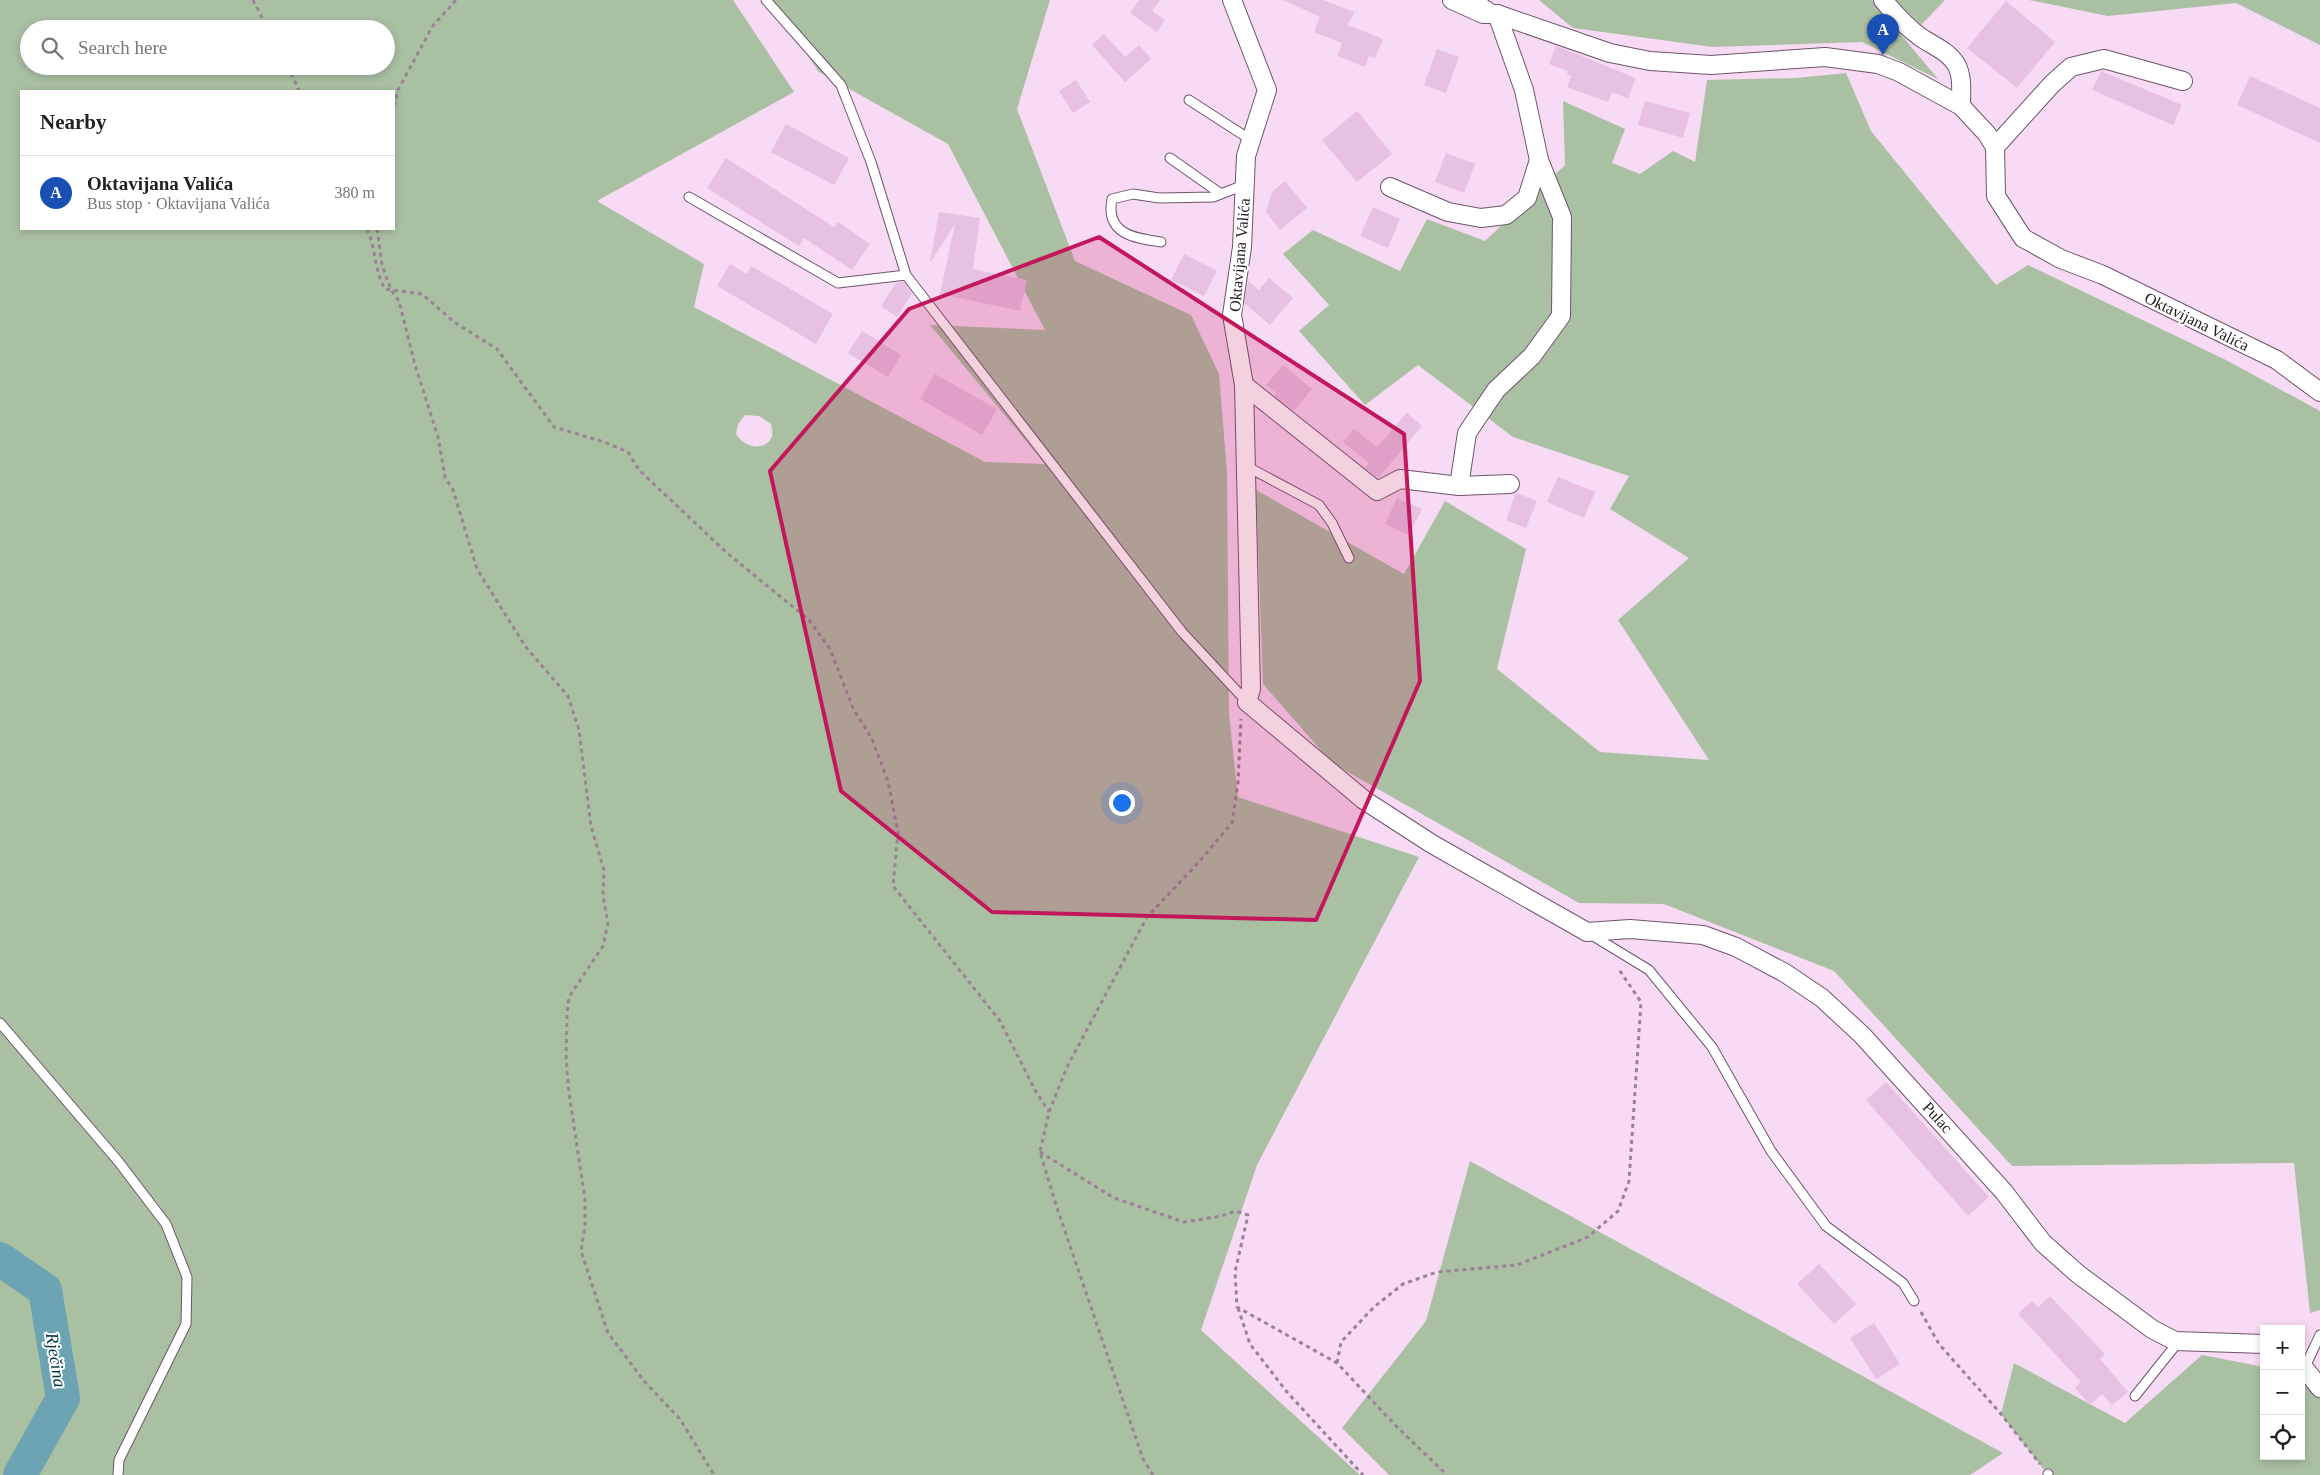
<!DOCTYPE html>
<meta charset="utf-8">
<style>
:root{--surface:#fff;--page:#f2f2f2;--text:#222;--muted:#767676;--line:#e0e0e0;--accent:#3a827d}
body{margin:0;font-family:"Times New Roman",serif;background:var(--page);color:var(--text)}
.controls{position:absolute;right:15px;bottom:15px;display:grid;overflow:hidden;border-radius:0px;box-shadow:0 2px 8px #0003}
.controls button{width:45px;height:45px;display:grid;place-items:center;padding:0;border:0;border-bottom:1px solid var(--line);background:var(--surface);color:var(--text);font:25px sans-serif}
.you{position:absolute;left:1121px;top:802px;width:18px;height:18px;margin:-12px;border:4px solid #fff;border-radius:50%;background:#1a73e8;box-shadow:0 0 0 8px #1a73e833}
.badge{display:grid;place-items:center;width:32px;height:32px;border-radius:50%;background:var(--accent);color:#fff;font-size:16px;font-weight:700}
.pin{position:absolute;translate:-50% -41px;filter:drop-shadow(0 1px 2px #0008)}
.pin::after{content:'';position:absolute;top:26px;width:18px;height:15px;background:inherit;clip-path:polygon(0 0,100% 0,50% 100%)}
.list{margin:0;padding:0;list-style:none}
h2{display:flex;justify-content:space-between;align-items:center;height:65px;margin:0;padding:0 20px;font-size:21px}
h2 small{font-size:16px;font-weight:400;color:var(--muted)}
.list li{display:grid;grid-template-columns:32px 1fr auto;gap:15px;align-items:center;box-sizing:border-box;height:75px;padding:0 20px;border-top:1px solid var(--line)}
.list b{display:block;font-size:19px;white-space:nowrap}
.list p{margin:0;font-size:16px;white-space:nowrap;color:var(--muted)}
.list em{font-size:16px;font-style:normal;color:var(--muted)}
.icon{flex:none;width:28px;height:28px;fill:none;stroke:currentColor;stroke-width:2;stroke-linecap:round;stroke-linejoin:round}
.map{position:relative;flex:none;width:2320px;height:1475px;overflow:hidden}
.search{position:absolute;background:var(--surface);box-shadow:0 2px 8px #0003;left:20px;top:20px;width:375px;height:55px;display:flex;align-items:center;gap:12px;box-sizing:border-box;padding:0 18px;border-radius:28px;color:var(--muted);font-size:19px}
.panel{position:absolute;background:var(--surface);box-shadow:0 2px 8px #0003;left:20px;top:90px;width:375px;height:140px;border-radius:0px}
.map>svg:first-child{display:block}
.green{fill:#aac0a3;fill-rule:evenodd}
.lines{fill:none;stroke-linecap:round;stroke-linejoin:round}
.river{stroke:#6da4b3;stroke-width:34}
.building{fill:#e6c1e2}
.service-casing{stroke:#6e556c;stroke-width:11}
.minor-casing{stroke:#6e556c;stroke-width:20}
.path{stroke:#988395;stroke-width:3;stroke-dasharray:4 4;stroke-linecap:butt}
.service{stroke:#fff;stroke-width:9}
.minor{stroke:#fff;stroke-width:18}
.marked{fill:#c2185b;fill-opacity:0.2;stroke:#c2185b;stroke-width:4;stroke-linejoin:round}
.labels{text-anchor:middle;stroke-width:4;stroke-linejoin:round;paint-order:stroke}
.street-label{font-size:16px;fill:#241a23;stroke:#fff}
.water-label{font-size:18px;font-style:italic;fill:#023944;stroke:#fff}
</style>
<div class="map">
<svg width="2320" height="1475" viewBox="0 0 2320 1475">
<rect width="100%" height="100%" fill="#f7daf3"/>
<g class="green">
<path d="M0 0H733L794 92 597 201 704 264 694 307 985 462 1045 464 930 325 1045 330 948 144 819 72 770 0H1050L1017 109 1075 261 1191 315 1219 374 1227 472 1229 714 1238 797 1419 857 1257 1165 1201 1330 1360 1475H0ZM29 29H386V66H29ZM21 91H394V229H21ZM745 415 759 416 771 424C772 428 773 433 772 436 766 453 743 447 736 434L738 424Z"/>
<polygon points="1539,0 1872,0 1938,79 1862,42 1713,47 1573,28"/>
<polygon points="1894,0 1945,0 1921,25"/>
<polygon points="2029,0 2320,0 2320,45 2236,3 2108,16"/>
<polygon points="1846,73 1871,131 1996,285 2028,265 2226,360 2320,411 2320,1310 2310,1313 2294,1163 2012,1166 1834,971 1664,904 1579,903 1332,763 1263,684 1256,490 1404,574 1445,501 1526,549 1497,669 1600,752 1709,760 1618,620 1689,558 1610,509 1629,476 1513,437 1418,365 1365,405 1299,331 1329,305 1283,254 1313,230 1400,271 1427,219 1485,241 1565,165 1563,101 1625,129 1612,163 1640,174 1673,151 1695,162 1707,80 1796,78"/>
<polygon points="1470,1161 2003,1453 1970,1475 1389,1475 1342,1428 1426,1321"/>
<polygon points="2202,1355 2264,1367 2264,1456 2301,1456 2301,1374 2320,1378 2320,1475 2048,1475 2001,1414 2014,1363 2125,1423"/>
</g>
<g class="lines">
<polyline class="river" points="0,1259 45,1290 63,1398 20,1475"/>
</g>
<g class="building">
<polygon points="1139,0 1160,0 1152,11 1165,20 1157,32 1130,13"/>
<polygon points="1283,0 1323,0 1354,12 1348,25 1383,39 1375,58 1369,56 1365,67 1337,56 1342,43 1314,32 1320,17"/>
<polygon points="2006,1 2055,42 2017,88 1967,48"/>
<polygon points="1104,34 1125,57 1139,45 1151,59 1125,82 1092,45"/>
<polygon points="1556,46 1636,78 1628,98 1612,92 1608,102 1567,87 1571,76 1567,75 1568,71 1549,64"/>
<polygon points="1437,49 1459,57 1446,93 1424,85"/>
<polygon points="2101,71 2182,105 2173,125 2092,90"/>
<polygon points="2250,76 2320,108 2320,143 2237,105"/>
<polygon points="1076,80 1090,102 1073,113 1059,91"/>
<polygon points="1645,101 1690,113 1683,138 1638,125"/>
<polygon points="1357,111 1392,154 1357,182 1322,140"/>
<polygon points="786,124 849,158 834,185 771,152"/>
<polygon points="1446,153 1475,164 1464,193 1435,182"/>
<polygon points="726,158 834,227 838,222 870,244 852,270 804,238 799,246 707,188"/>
<polygon points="1285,181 1307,208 1280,230 1266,212 1272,192"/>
<polygon points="1373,207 1400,219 1388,248 1360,236"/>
<polygon points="939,212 980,218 973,269 1027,280 1020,311 940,294 955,224 930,263"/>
<polygon points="1184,254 1217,271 1204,296 1171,280"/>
<polygon points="730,264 747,274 751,266 833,314 816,344 717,286"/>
<polygon points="1269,278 1293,298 1270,325 1244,303 1248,281 1259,290"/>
<polygon points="904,282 912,293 897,317 881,306 896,283"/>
<polygon points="862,331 901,355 888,377 848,353"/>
<polygon points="1283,365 1312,389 1294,411 1274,396 1276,393 1266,385"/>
<polygon points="935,374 997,409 982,435 920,399"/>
<polygon points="1407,413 1422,426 1378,478 1365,468 1369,463 1343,442 1354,429 1377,447"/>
<polygon points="1558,477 1595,492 1584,518 1547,502"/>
<polygon points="1516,493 1537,501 1526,528 1506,520"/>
<polygon points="1397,498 1422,509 1409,535 1385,524"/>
<polygon points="1886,1082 1989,1197 1968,1216 1866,1100"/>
<polygon points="1819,1264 1856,1304 1834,1324 1797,1284"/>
<polygon points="2050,1296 2105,1354 2100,1359 2128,1392 2112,1405 2102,1394 2090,1405 2075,1388 2081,1382 2018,1314 2032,1301 2038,1307"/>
<polygon points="1874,1323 1900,1364 1876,1379 1850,1338"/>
</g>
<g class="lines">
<defs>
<g id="service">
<polyline points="766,0 841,85 871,162 906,275 1182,632 1247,702"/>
<polyline points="1479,0 1495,11"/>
<polyline points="1189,100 1251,140"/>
<polyline points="1170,158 1221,194"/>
<polyline points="689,197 838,283 906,275"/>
<path d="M1161 242C1134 238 1105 234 1112 199L1133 194 1159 198 1213 197 1244 185"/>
<polyline points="1246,466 1319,505 1332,523 1349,558"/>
<polyline points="1590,934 1649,970 1712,1047 1771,1151 1826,1226 1903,1283 1914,1301"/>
<polyline points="0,1023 118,1161 166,1224 187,1277 186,1324 119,1460 118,1475"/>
<polyline points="2305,1367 2320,1335"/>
<polyline points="2135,1396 2179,1341"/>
<polyline points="2048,1474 2048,1475"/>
</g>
<g id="minor">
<polyline points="1232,0 1267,90 1246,156 1242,247 1232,315 1244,385 1377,491 1400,479 1459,486 1510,484"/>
<polyline points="1452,0 1483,14 1497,14 1610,53 1650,61 1711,65 1825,57 1878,64 1899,72 1961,106 1987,134 1995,147 1996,196 2023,238 2061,259 2103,275 2277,360 2320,392"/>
<path d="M1883 0C1894 13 1905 26 1919 36 1931 45 1947 50 1956 64 1963 76 1961 93 1961 106"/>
<polyline points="1995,147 2052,84 2071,67 2104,59 2183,81"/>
<polyline points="1390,187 1448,212 1481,218 1506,215 1527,198 1539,160 1524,90 1497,14"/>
<polyline points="1244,385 1251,689 1247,702 1364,800 1432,844 1587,932 1630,929 1703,935 1736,947 1785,973 1822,998 1862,1035 2004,1192 2043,1243 2078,1274 2152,1329 2175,1341 2264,1344"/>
<polyline points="1459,486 1467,433 1496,390 1532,356 1561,316 1562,217 1539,160"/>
<polyline points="2301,1364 2320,1388"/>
</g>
</defs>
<use href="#service" class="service-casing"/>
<use href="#minor" class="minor-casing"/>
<g class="path">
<polyline points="253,0 268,29"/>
<polyline points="288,66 299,91"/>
<polyline points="394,106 398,90 432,27 456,0"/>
<path d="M367 229C376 248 374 270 385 289L422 294 454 322 497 349 554 427 604 442 628 452 639 470 727 553 809 620 830 649 853 708 872 739 888 781 898 832 893 886 1000 1021 1035 1090 1049 1112"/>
<polyline points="377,229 382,265 391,290 399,301 415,365 438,437 445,477 453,490 477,569 525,646 568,696 579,730 591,826 604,870 603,896 608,923 603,946 569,997 567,1014 566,1059 569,1093 585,1199 585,1226 581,1251 608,1333 644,1381 680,1419 714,1475"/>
<polyline points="1040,1152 1114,1198 1184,1222 1222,1216 1235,1211 1248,1215 1235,1272 1237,1307 1337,1363 1397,1427 1447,1475"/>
<polyline points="1238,1308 1250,1344 1287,1392 1363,1475"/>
<polyline points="1921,1312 1939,1344 2001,1414 2040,1464"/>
<polyline points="1337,1363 1341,1342 1374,1307 1403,1284 1437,1272 1517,1265 1588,1237 1618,1211 1629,1181 1641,1002 1618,968"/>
<polyline points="1153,1475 1143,1459 1056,1205 1040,1152 1049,1112 1067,1067 1147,917 1198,863 1232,823 1238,783 1241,719"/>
</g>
<use href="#service" class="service"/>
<use href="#minor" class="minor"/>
</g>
<path class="marked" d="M1099 237 1404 434 1420 681 1316 920 992 912 841 791 770 471 909 309Z"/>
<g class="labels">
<g class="street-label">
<text transform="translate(1239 255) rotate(-85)" y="6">Oktavijana Valića</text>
<text transform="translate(2197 321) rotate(26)" y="6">Oktavijana Valića</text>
<text transform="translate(1938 1117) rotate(48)" y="6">Pulac</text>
</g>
<g class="water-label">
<text transform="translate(56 1360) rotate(81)" y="6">Rječina</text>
</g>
</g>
</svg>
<div class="controls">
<button>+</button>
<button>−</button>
<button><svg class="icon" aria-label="locate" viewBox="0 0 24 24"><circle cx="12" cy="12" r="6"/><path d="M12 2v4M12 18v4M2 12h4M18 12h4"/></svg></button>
</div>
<div class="you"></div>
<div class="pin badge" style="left:1883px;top:55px;background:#1a4fb4">A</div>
<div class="search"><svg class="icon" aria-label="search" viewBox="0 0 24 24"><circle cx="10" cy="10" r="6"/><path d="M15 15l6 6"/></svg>Search here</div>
<section class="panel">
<h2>Nearby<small></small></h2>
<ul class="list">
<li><span class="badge" style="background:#1a4fb4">A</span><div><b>Oktavijana Valića</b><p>Bus stop · Oktavijana Valića</p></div><em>380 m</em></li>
</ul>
</section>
</div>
